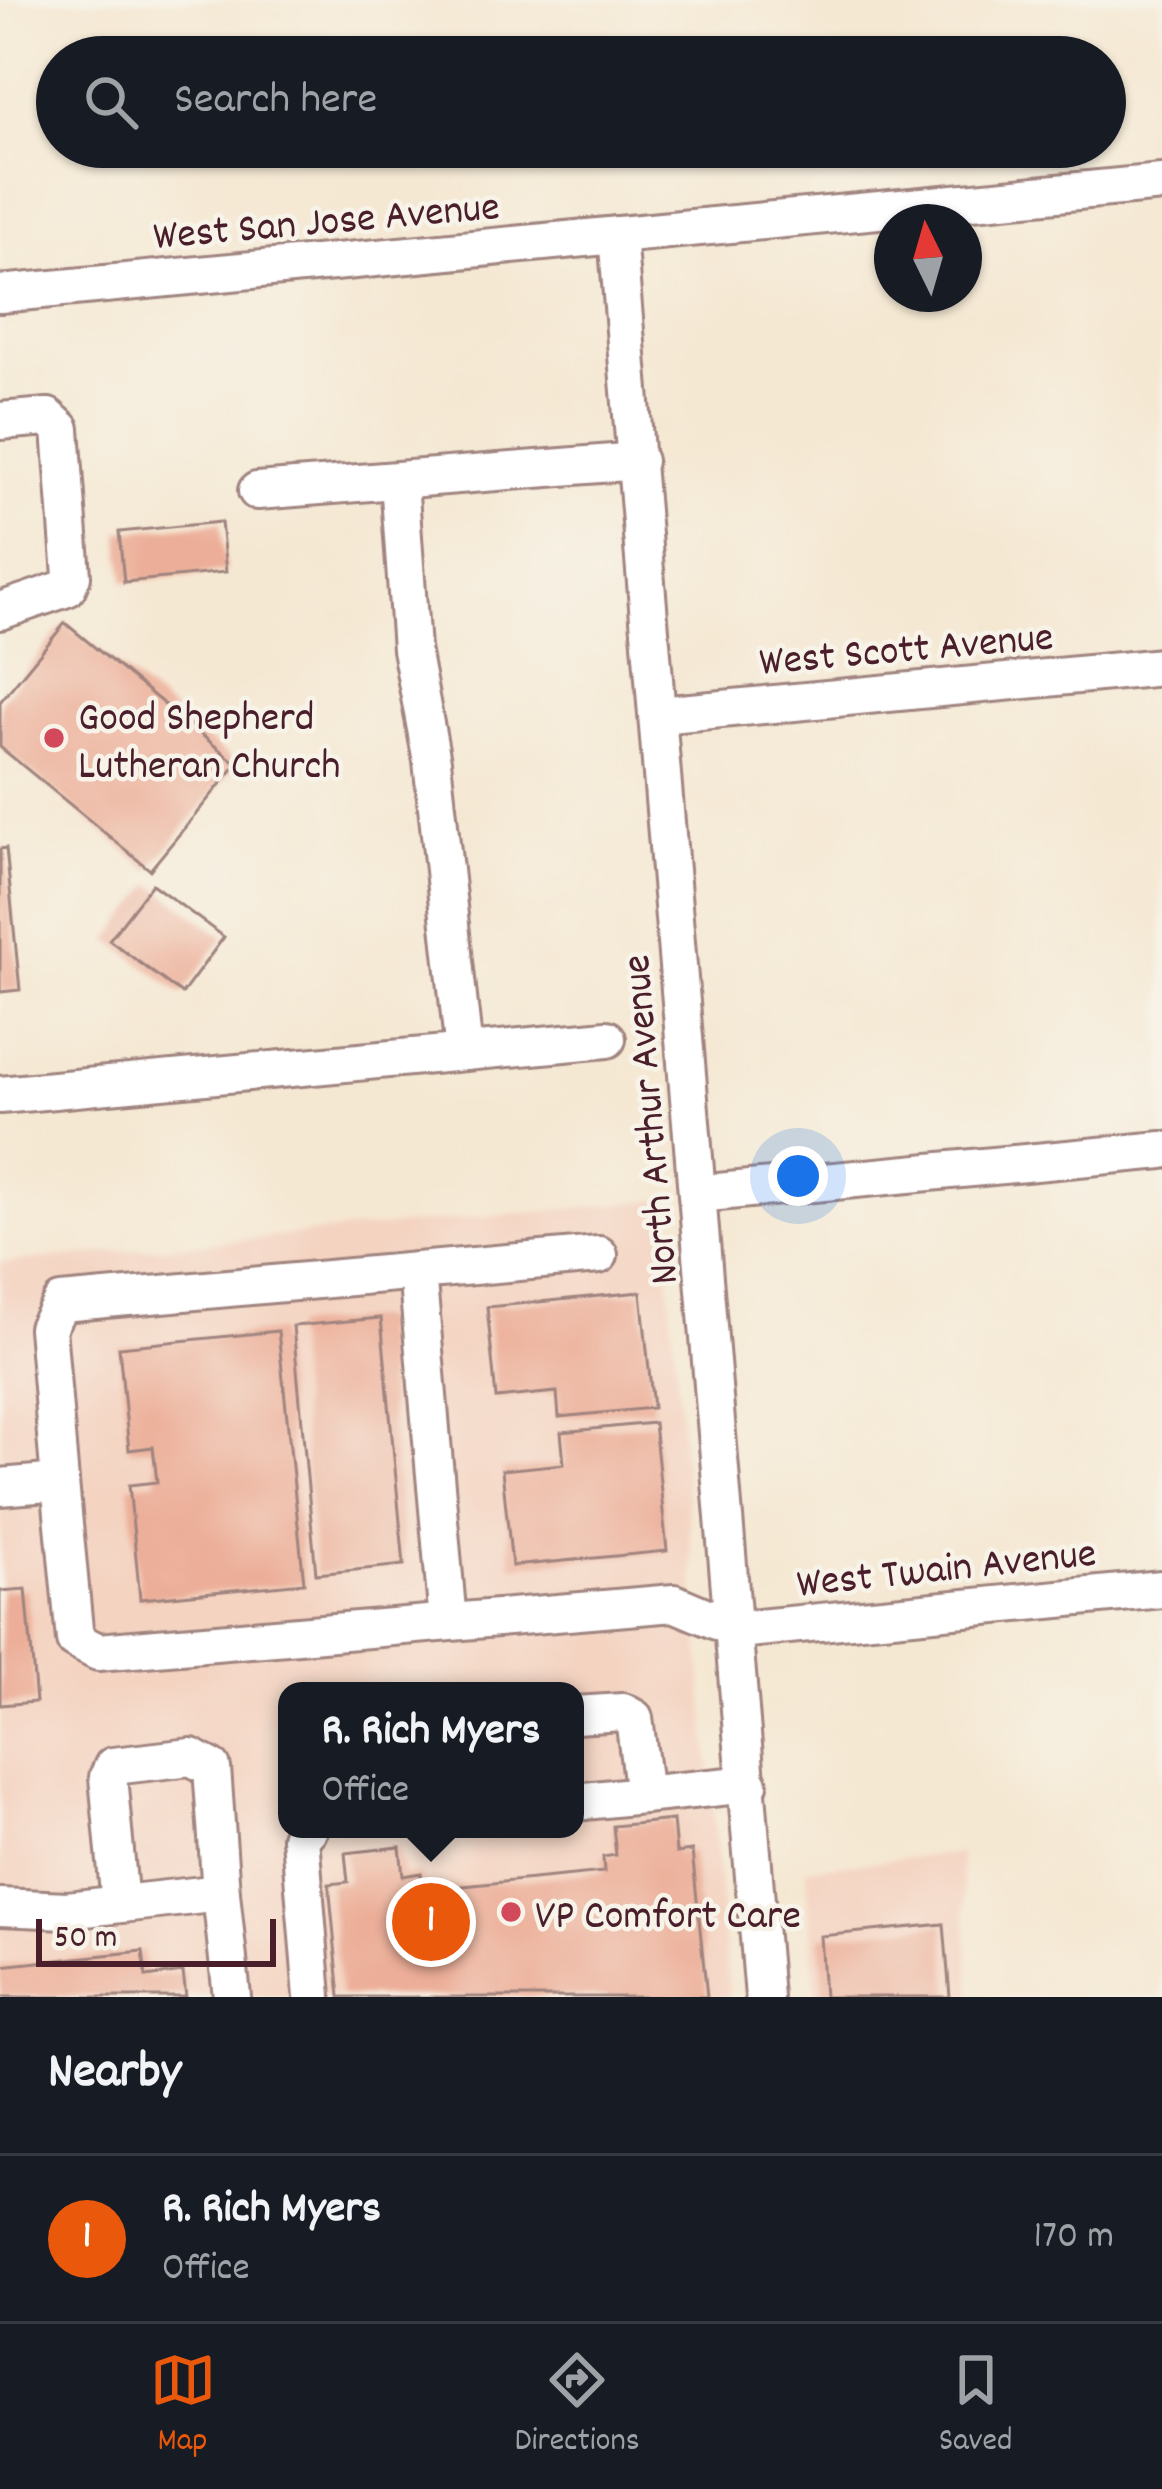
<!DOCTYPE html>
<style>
:root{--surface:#171b24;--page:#242831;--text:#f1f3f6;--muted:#9ea1a6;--line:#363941;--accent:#ea580c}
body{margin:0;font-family:Dekko,sans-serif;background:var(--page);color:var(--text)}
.compass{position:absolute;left:874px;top:204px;width:108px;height:108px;border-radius:50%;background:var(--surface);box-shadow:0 3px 9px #0004;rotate:355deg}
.scale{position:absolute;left:36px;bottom:30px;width:240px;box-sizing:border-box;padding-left:12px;border:6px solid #4a1f2b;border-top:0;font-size:33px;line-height:42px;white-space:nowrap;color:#4a1f2b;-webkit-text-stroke:9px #f7f3e8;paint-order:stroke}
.you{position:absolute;left:798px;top:1176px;width:42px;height:42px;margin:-30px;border:9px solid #fff;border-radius:50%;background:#1a73e8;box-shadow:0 0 0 18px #1a73e833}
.badge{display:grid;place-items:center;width:78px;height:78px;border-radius:50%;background:var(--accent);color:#fff;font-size:39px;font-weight:700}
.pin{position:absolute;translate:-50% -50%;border:6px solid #fff;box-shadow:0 3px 12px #0006}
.popup{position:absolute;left:278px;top:1682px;width:306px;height:156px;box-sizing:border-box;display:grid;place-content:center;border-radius:24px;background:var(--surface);filter:drop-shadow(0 3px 9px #0005);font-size:39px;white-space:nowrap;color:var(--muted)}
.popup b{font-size:45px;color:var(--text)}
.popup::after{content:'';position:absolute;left:50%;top:100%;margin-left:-24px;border:24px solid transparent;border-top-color:var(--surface)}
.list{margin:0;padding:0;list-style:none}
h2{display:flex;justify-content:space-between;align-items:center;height:156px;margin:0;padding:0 48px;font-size:51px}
h2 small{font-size:39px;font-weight:400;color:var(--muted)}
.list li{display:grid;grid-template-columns:78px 1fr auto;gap:36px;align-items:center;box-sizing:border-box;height:168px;padding:0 48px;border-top:3px solid var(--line)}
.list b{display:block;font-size:45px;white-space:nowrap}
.list p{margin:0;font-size:39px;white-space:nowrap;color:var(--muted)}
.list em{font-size:39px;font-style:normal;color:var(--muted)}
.icon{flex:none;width:66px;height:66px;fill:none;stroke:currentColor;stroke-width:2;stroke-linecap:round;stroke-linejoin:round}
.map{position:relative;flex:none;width:1162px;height:1997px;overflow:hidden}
.search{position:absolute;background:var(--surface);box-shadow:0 3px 9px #0004;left:36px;right:36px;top:36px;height:132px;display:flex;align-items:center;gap:30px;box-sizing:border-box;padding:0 42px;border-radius:66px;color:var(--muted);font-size:45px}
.sheet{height:324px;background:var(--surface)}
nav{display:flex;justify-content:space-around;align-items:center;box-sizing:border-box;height:168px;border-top:3px solid var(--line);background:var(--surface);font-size:33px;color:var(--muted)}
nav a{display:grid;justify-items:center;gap:6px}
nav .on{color:var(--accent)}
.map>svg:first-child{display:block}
.built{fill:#f4d3c1;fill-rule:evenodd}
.building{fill:#ecae98}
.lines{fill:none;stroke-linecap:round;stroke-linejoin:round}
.minor-casing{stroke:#a0847f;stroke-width:42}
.minor{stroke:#fff;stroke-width:36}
.poi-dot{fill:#d1495b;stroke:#f7f3e8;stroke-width:4.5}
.labels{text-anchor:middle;stroke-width:9;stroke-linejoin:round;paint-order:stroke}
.street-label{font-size:42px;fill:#4a1f2b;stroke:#f7f3e8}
.poi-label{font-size:42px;fill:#4a1f2b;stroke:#f7f3e8;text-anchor:start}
</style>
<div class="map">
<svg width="1162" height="1997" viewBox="0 0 1162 1997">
<rect width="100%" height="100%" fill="#f7f3e8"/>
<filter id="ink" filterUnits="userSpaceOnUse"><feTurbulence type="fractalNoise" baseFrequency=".00833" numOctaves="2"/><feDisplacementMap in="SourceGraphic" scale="24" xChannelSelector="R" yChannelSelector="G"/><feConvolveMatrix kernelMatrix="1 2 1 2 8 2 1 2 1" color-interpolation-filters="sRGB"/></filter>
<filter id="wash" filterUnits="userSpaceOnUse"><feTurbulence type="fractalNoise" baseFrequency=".004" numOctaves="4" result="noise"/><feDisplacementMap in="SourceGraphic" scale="48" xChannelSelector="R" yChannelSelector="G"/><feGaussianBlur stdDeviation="2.7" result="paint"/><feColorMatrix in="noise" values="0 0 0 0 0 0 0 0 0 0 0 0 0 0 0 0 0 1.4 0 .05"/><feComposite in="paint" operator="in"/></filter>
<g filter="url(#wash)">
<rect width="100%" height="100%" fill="#f5e8d3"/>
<g class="built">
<path d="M662 1200 729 1997H0V1263ZM287 1691H575V1829H287Z"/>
<polygon points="960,1853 972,1997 816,1997 806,1868"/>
</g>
<g id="blocks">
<g class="building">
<polygon points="221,522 226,572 124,582 119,532"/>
<polygon points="65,623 237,764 150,870 0,747 0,702"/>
<polygon points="6,848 20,990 0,992 0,849"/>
<polygon points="152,884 224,937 182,994 109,940"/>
<polygon points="641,1292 653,1408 559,1417 557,1392 496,1398 487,1307"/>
<polygon points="381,1318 404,1565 316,1574 293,1326"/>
<polygon points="278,1331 304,1583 140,1599 129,1485 157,1482 153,1447 129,1450 119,1347"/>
<polygon points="654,1423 667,1551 512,1566 502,1470 564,1464 561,1432"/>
<polygon points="26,1589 36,1702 0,1705 0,1591"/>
<polygon points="673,1820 676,1853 692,1851 707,1997 340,1997 329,1884 348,1882 345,1853 400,1847 403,1876 421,1873 423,1890 604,1872 603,1857 616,1855 613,1826"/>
<polygon points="944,1924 950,1997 824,1997 820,1936"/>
<polygon points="143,1951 146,1977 183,1972 186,1997 0,1997 0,1966"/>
</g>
</g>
</g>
<g filter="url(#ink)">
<use href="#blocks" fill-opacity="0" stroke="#a0847f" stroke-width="3"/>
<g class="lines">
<defs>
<g id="minor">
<polyline points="617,235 764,1997"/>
<polyline points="0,294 1162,183"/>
<polyline points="0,421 48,417 61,429 72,576 67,588 0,611"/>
<polyline points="399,481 411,649 432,761 464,1052"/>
<polyline points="257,491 638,461"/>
<polyline points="659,715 1162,667"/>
<polyline points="0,1095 607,1039"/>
<polyline points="697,1194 1162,1150"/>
<polyline points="417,1271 599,1255"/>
<polyline points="60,1482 47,1328 61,1303 417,1271 448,1622"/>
<polyline points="0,1487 60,1482 75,1640 98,1652 674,1603 738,1630 1162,1589"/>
<polyline points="575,1715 623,1712 634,1718 644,1795"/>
<polyline points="575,1802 749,1784"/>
<polyline points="309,1829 300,1838 313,1997"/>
<polyline points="120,1904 108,1777 113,1766 191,1757 212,1768 221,1893"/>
<polyline points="0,1907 67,1910 221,1893 232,1997"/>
</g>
</defs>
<use href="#minor" class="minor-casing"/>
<use href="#minor" class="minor"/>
</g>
</g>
<g class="poi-dot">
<circle cx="54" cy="738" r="12"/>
<circle cx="511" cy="1912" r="12"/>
</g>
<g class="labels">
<g class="street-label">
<text transform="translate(326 218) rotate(-5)" y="15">West San Jose Avenue</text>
<text transform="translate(906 646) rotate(-5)" y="15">West Scott Avenue</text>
<text transform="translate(647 1120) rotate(-95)" y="15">North Arthur Avenue</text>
<text transform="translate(946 1565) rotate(-6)" y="15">West Twain Avenue</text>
</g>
<g class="poi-label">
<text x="78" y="729">Good Shepherd<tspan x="78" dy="48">Lutheran Church</tspan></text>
<text x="535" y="1927">VP Comfort Care</text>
</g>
</g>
</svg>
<svg class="compass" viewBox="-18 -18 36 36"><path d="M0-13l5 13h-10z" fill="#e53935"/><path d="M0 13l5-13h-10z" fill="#9ea1a6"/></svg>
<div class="scale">50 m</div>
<div class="you"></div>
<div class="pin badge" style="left:431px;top:1922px">1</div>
<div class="popup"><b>R. Rich Myers</b>Office</div>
<div class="search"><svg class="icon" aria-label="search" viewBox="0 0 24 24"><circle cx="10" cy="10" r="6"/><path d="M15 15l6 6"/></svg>Search here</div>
</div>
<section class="sheet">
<h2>Nearby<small></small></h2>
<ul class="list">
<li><span class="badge">1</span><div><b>R. Rich Myers</b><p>Office</p></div><em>170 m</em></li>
</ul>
</section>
<nav>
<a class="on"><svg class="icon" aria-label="map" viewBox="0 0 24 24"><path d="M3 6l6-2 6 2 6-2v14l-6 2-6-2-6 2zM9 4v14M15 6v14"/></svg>Map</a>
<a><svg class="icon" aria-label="directions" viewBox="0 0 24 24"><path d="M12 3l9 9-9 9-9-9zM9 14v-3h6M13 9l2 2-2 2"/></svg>Directions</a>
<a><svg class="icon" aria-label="saved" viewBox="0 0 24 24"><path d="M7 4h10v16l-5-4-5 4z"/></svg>Saved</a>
</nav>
